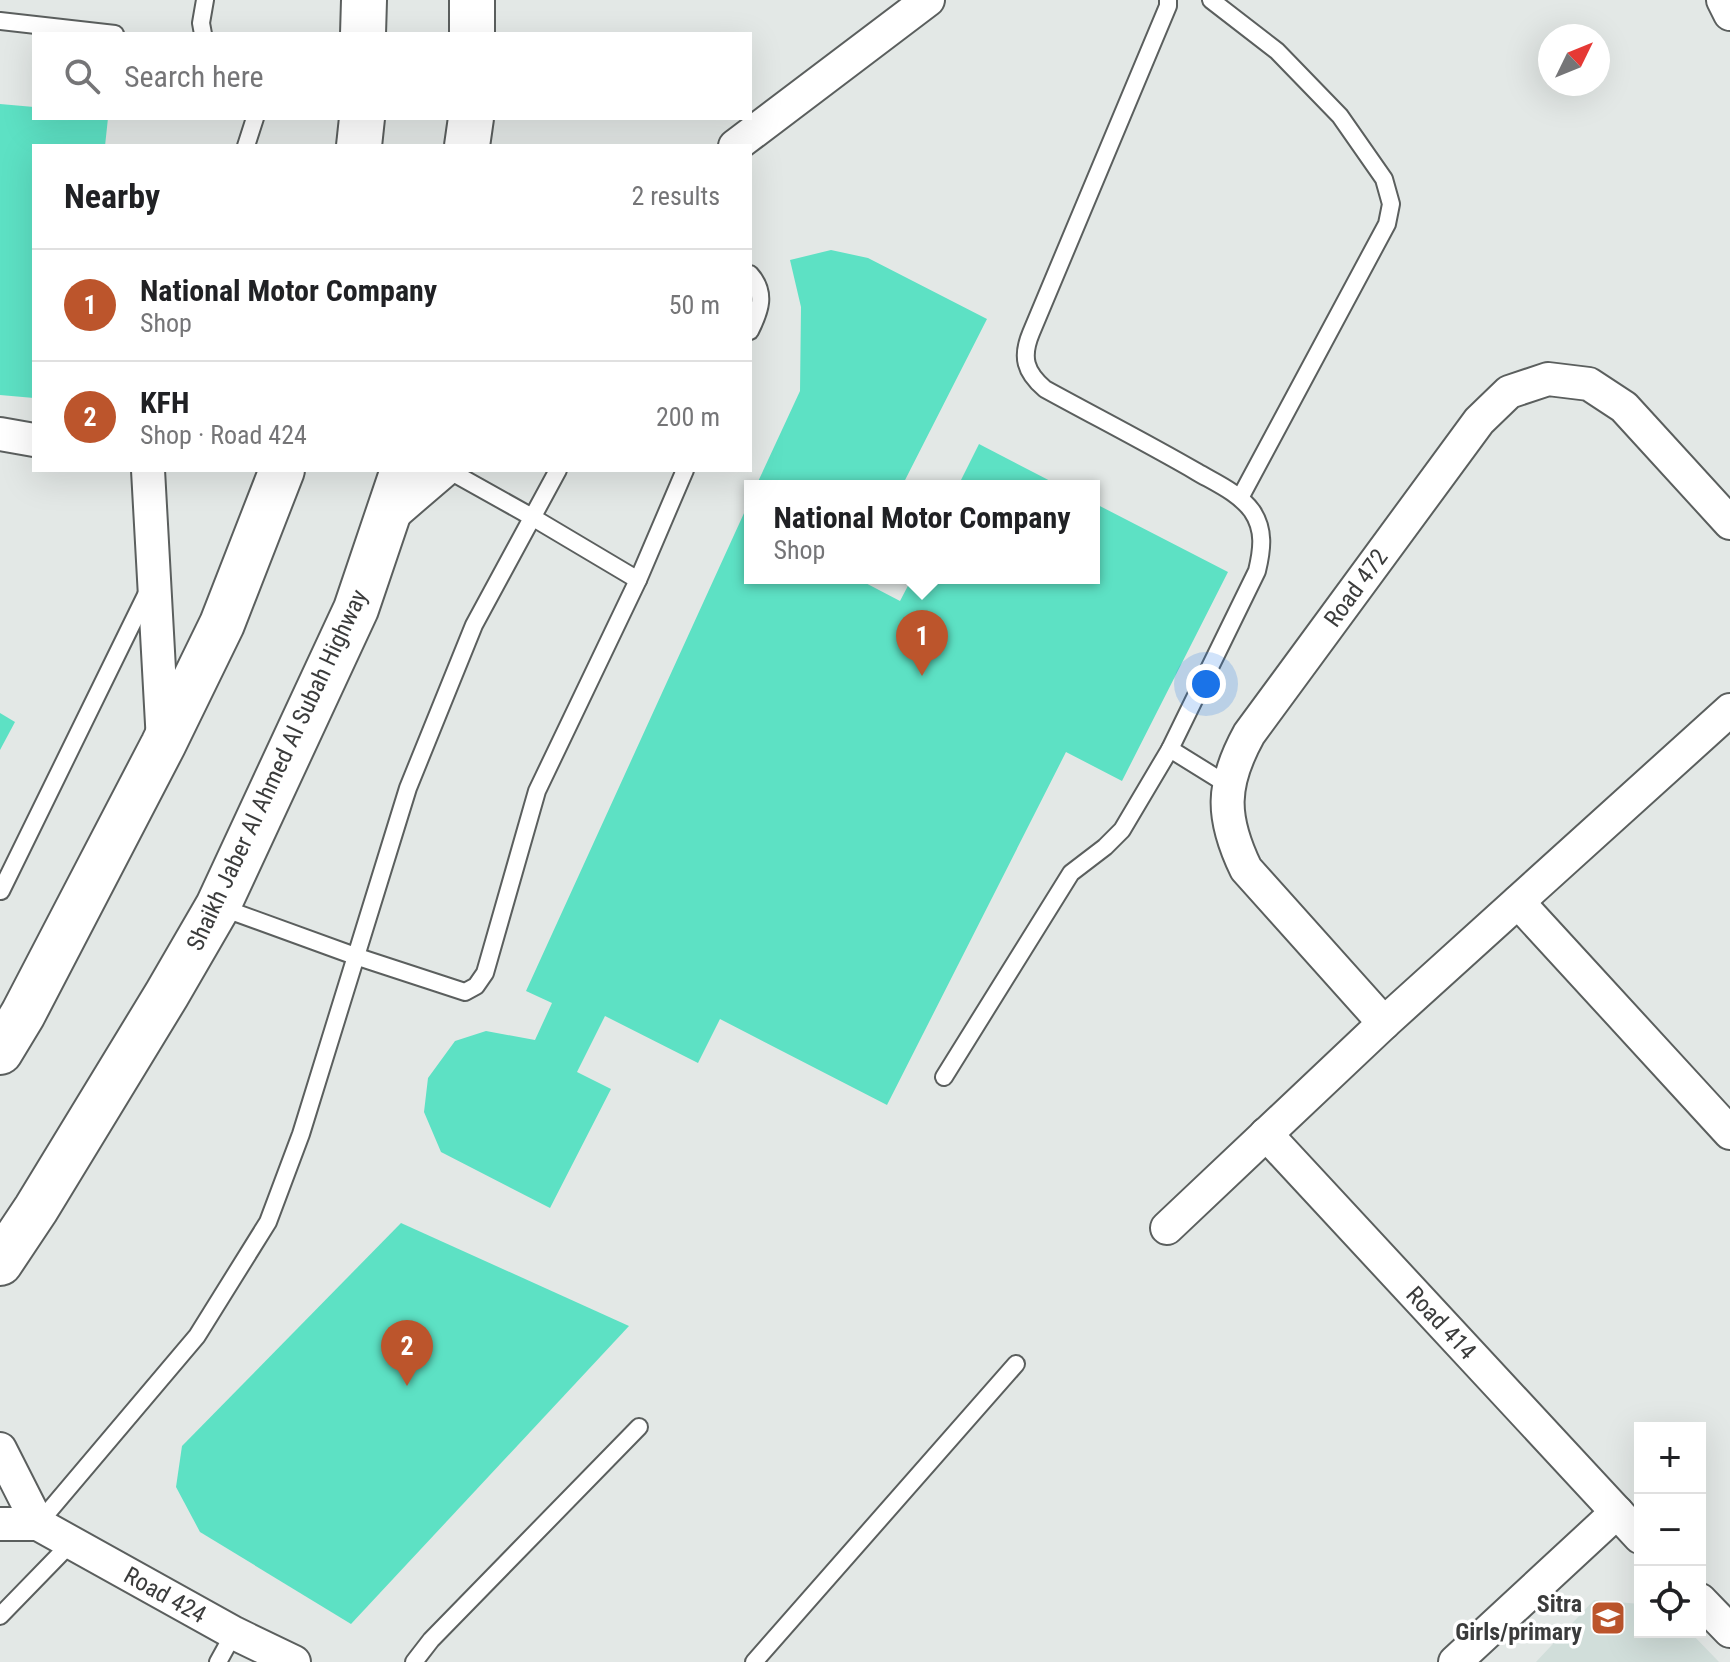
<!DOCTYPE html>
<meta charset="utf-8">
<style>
:root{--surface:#fff;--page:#f6f6f6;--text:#202124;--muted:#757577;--line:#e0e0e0;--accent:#bc552c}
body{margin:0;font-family:"Roboto Condensed",sans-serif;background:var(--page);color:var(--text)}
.controls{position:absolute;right:24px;bottom:24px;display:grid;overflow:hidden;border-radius:0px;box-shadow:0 8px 32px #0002}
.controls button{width:72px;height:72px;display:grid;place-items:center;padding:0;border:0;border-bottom:2px solid var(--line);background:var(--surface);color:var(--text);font:40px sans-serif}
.compass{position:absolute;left:1538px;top:24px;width:72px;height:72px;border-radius:50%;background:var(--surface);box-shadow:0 8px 32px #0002;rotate:47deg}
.you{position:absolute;left:1206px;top:684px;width:28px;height:28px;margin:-20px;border:6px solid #fff;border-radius:50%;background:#1a73e8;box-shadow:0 0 0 12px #1a73e833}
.badge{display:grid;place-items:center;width:52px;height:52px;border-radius:50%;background:var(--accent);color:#fff;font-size:26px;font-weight:700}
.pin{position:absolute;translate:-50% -66px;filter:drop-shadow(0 2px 4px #0008)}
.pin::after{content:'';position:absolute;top:42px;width:28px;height:24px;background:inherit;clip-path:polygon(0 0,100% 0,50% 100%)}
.popup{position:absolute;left:744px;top:480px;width:356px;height:104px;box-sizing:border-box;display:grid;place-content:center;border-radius:0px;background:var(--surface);filter:drop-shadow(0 2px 6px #0005);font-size:26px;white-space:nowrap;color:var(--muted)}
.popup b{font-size:30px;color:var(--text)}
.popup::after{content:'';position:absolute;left:50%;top:100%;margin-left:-16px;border:16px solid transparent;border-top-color:var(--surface)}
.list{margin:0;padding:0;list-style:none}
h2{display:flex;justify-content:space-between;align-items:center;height:104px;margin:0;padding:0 32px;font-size:34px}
h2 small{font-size:26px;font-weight:400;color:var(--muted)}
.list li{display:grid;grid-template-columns:52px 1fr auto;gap:24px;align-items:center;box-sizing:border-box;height:112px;padding:0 32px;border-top:2px solid var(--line)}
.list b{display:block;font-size:30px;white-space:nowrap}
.list p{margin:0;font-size:26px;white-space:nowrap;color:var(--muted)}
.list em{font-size:26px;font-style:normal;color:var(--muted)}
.icon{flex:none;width:44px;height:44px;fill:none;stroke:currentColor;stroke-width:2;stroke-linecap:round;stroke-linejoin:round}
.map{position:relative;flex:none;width:1730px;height:1662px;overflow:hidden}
.search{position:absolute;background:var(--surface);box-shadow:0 8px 32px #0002;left:32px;top:32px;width:720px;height:88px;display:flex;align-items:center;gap:20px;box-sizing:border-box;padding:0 28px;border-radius:0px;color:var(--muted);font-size:30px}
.panel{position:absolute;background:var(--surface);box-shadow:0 8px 32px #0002;left:32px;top:144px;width:720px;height:328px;border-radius:0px}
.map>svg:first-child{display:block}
.built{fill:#d1deda}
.building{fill:#5de1c4}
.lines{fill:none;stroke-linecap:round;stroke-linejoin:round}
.service-casing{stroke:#5b5f5e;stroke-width:20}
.minor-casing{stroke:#5b5f5e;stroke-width:36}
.primary-casing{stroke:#5b5f5e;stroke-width:48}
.service{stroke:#fff;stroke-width:16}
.minor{stroke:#fff;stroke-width:32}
.primary{stroke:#fff;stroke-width:44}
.labels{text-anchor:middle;stroke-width:7;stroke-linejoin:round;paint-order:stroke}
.street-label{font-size:24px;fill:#3b3c3c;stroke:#fff}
.poi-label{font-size:24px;font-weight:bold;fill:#3b3c3c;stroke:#fff;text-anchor:end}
</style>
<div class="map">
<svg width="1730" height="1662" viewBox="0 0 1730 1662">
<rect width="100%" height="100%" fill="#e3e8e6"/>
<polygon class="built" points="1594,1600 1640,1604 1640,1632 1690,1632 1719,1662 1536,1662"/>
<g class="building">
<polygon points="0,104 34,107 34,118 108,118 105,146 34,146 34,398 0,395"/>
<polygon points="831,250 868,258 987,319 902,486 756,486 800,391 801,307 790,260"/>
<polygon points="979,444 1060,486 958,486"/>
<polygon points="750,500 750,578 856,578 900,601 912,578 1094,578 1094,503 1228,572 1122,781 1066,752 887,1105 720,1019 698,1063 605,1016 577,1072 611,1089 550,1208 441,1152 424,1112 428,1078 455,1041 486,1031 535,1040 552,1003 526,991"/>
<polygon points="0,713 15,722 0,750"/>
<polygon points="401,1223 629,1326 351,1624 200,1532 176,1487 182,1446"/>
</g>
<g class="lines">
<defs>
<g id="service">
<polyline points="1211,0 1277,51 1340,116 1384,179 1391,204 1387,224 1240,498"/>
<polyline points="0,21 115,34"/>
<polyline points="203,34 201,23 205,0"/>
<polyline points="246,146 255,118"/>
<path d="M750 274C767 293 760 311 750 331"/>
<polyline points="448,470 532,517 638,580"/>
<polyline points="1170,749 1228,785"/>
<polyline points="1,891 148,591"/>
<polyline points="220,907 355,956 465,992 476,986 485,973 537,791 638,580 685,470"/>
<path d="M944 1077 1071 873 1105 847 1122 830 1170 749 1257 571C1262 550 1265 530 1252 511 1239 493 1216 483 1197 472 1147 443 1096 417 1045 389 1025 372 1021 357 1031 333L1168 6V0"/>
<polyline points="38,1524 197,1336 268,1222 301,1134 408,788 474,625 558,470"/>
<polyline points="0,1616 71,1543"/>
<polyline points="218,1662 234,1633"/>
<polyline points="414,1662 431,1640 639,1427"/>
<polyline points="754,1662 1016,1364"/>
</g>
<g id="minor">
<polyline points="1723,0 1730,14"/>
<polyline points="735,146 928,0"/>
<polyline points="0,434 34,440"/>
<polyline points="148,470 163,742"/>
<polyline points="388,519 445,470"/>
<polyline points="1518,902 1730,1133"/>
<path d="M1384 1023 1246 869C1221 817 1221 785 1249 734L1479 421 1509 392 1548 379 1589 384 1624 407 1730 523"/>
<polyline points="1266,1134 1640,1537"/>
<polyline points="1167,1228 1384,1023 1730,710"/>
<polyline points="0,1449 38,1524"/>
<polyline points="0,1524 38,1524 234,1633 294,1662"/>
<polyline points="1700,1600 1730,1631"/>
<polyline points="1455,1662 1617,1512"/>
</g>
<g id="primary">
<polyline points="363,34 364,0"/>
<polyline points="472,34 472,0"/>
<polyline points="359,146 362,118"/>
<polyline points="467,146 471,118"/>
<polyline points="0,1052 23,1014 163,745 222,624 282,470"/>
<polyline points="0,1263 36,1209 167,994 218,906 356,609 403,470"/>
</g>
</defs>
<use href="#service" class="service-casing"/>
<use href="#minor" class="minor-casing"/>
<use href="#primary" class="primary-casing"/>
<use href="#service" class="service"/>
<use href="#minor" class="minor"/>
<use href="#primary" class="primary"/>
</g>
<defs>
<symbol id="school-square" viewBox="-11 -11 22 22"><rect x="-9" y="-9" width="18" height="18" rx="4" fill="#bc552c" stroke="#fff"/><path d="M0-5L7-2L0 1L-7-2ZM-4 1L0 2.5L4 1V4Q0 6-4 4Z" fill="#fff"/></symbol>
</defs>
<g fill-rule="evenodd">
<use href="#school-square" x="1588" y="1598" width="40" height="40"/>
</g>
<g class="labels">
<g class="street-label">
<text transform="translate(1356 588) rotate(-54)" y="8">Road 472</text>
<text transform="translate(277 770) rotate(-65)" y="8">Shaikh Jaber Al Ahmed Al Subah Highway</text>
<text transform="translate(1441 1323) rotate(47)" y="8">Road 414</text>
<text transform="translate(165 1595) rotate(29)" y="8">Road 424</text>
</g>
<g class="poi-label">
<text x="1582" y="1612">Sitra<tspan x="1582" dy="28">Girls/primary</tspan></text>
</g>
</g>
</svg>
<div class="controls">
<button>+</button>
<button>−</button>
<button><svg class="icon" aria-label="locate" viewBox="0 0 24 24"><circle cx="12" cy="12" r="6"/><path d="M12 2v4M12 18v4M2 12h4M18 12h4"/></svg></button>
</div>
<svg class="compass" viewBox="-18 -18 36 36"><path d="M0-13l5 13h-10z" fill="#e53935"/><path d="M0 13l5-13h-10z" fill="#757577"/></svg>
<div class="you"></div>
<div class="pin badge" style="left:922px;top:676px">1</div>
<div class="popup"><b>National Motor Company</b>Shop</div>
<div class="pin badge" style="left:407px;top:1386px">2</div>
<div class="search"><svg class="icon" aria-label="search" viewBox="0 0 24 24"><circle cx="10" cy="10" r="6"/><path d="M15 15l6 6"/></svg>Search here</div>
<section class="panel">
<h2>Nearby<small>2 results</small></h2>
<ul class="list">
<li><span class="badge">1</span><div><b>National Motor Company</b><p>Shop</p></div><em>50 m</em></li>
<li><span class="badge">2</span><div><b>KFH</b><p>Shop · Road 424</p></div><em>200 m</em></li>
</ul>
</section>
</div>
